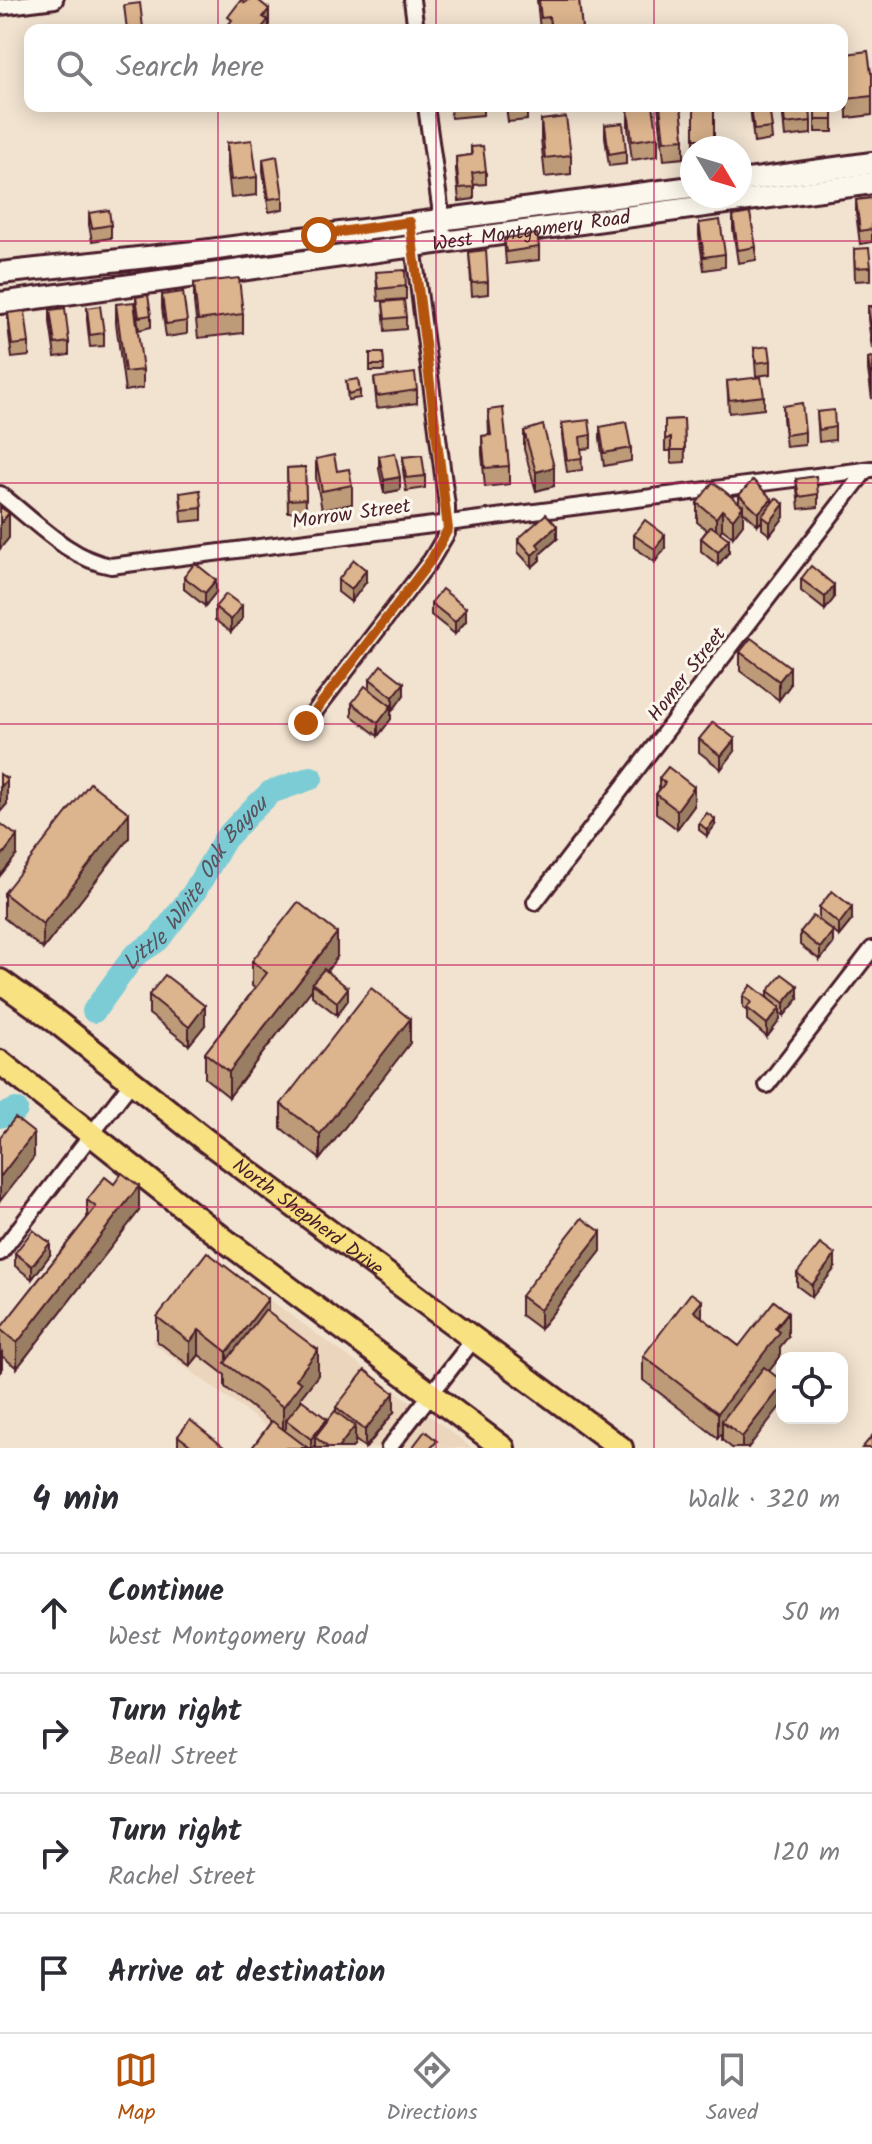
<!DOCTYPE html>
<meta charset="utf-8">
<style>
:root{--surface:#fff;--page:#f7f7f7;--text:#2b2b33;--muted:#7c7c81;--line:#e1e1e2;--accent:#b45309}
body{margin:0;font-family:Kalam,sans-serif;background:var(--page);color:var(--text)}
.controls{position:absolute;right:24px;bottom:24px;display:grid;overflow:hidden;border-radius:16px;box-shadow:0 4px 20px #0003}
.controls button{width:72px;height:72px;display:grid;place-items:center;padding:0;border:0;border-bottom:2px solid var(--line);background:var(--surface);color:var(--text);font:40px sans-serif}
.compass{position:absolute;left:680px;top:136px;width:72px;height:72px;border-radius:50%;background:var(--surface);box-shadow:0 4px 20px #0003;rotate:128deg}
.stop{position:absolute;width:24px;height:24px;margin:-18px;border:6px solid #b45309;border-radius:50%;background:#fff}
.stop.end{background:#b45309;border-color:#fff;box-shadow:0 2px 8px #0008}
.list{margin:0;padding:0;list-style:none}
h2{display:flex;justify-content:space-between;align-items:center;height:104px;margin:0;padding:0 32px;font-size:34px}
h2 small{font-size:26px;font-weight:400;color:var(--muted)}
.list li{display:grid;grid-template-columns:52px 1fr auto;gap:24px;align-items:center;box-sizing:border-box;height:120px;padding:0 32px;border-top:2px solid var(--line)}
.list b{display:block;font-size:30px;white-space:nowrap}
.list p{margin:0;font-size:26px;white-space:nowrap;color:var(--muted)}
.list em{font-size:26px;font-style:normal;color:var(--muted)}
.icon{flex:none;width:44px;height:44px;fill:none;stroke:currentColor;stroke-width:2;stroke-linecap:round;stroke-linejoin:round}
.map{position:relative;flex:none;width:872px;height:1448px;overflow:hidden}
.search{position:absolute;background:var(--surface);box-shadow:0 4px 20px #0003;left:24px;right:24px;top:24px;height:88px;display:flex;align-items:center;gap:20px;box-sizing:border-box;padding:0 28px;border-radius:16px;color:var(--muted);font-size:30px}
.sheet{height:584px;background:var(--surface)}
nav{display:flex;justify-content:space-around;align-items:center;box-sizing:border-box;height:112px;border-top:2px solid var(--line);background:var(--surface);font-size:22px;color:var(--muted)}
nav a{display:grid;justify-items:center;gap:4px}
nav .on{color:var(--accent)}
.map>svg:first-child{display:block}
.built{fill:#ebd5bc}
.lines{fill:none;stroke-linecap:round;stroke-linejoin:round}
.river{stroke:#7cccd5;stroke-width:24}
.minor-casing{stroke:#4a1f2b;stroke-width:20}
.secondary-casing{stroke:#4a1f2b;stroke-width:26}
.primary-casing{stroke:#4a1f2b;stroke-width:28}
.minor{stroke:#fbf7ec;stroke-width:14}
.secondary{stroke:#fbf7ec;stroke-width:20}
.primary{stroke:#f8e181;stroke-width:22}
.wall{fill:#bd9b79;stroke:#4a1f2b;stroke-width:2}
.shaded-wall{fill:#9a7e63;stroke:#4a1f2b;stroke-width:2}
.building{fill:#dcb48d;stroke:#4a1f2b;stroke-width:2}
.route{stroke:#b45309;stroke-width:10}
.grid{fill:none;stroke:#c2185b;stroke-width:2;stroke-opacity:0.55}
.labels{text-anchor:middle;stroke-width:6;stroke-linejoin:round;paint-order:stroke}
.street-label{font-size:20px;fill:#4a1f2b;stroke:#fbf7ec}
.water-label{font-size:22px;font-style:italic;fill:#59535e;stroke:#fbf7ec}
</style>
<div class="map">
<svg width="872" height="1448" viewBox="0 0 872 1448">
<rect width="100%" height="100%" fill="#f2e3d0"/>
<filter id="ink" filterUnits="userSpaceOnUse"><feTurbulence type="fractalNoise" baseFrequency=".0125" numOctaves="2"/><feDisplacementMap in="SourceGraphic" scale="16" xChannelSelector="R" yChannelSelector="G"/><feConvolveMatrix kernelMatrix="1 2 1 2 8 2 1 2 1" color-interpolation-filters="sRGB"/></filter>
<g filter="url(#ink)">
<polygon class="built" points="215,1260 434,1419 472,1448 296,1448 151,1342"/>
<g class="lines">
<g class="river">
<path id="s1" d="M94 1011 134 956 158 940 193 894 225 839 249 813 271 792 311 778"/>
<polyline points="0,1116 16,1110"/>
</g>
<defs>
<g id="minor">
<polyline points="412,0 416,30"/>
<polyline points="0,7 55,0"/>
<polyline points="426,106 443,228"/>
<path d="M0 494C33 519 69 559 111 566L872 469"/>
<polyline points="306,723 431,560 447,533 447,506 410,222"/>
<polyline points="535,902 866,470"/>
<polyline points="767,1085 872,949"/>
<polyline points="0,1253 131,1083"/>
<polyline points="389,1448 473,1340"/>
</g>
<g id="secondary">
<polyline points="740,181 872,163"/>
<polyline points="0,273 194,252 692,187"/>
<path id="s2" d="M0 303 872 183"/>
</g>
<g id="primary">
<path id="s3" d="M0 981 53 1019 204 1139 621 1448"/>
<polyline points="0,1062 226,1241 503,1448"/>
</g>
</defs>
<use href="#minor" class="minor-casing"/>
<use href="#secondary" class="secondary-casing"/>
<use href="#primary" class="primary-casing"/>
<use href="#minor" class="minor"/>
<use href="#secondary" class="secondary"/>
<use href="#primary" class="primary"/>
</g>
<g class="wall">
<polygon points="537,0 579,0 582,30 540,30"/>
<polygon points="846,54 872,73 872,115 847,118"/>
<polygon points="450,106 483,106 483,115 451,118"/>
<polygon points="506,106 527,106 527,120 508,122"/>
<polygon points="658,106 681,106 684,139 684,158 664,160"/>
<polygon points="750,106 769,106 772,140 754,143"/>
<polygon points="782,106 811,121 811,134 785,137"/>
<rect x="815" y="106" width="18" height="26"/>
<rect x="694" y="107" width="20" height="41"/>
<polygon points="628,109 658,137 658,156 632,160 628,128"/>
<polygon points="541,120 571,155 571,174 545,177 541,139"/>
<polygon points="605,125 626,151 626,164 609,166 605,137"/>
<polygon points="227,143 257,177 257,195 231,198 227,162"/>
<polygon points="471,147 486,171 486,184 474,185 474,199 459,201 456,170 456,157 471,155"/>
<polygon points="263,159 283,197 283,209 269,212 263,171"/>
<polygon points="872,198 872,242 860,244 856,213 856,200"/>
<polygon points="89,213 111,225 111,238 92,241 89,225"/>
<polygon points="733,216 756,247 756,260 738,263 733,229"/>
<polygon points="699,223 725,254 725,267 704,270 699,236"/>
<polygon points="504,238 539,247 539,260 506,264"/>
<polygon points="854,249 871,267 871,280 855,281"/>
<polygon points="469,252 488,282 488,294 472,296"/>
<polygon points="376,272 406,286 406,299 378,301"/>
<polygon points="194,283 243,314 243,333 198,338 194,302"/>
<polygon points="162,295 187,321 187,334 166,337 162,308"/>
<polygon points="136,297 151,315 151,327 139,330 136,309"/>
<polygon points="383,302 406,317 406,329 385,331"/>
<polygon points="116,304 143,370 143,388 125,391 116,323"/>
<polygon points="868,306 872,306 872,349 868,319"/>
<polygon points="87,308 104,333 104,346 90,347 87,320"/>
<polygon points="50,310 69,342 69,355 55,357 50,322"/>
<polygon points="8,313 29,343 29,356 12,358 8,326"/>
<polygon points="754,348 771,361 771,374 756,376"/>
<polygon points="370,353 383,353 384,371 370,371"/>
<polygon points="872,357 872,399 868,370 868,358"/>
<polygon points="374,378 417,390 417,403 377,408"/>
<polygon points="346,381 360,391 360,398 348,400"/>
<polygon points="727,381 764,396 764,409 729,413"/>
<polygon points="783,406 805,432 805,445 786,447 783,418"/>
<polygon points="488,410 509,466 509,484 485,487 482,454 482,436 489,435"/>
<polygon points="817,412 835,427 835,440 819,442"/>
<polygon points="684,419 685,462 671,463 671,451 665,451 665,420"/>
<polygon points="562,423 591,435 591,448 581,449 582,470 567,472 562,436"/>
<polygon points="600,427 631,448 631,461 604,466 600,439"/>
<polygon points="524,431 554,486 536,491 524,449"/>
<polygon points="379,456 400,490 384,493 379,469"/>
<polygon points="403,457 425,476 425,488 406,491 403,470"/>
<polygon points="316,459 337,471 352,485 352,504 322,510 316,478"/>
<polygon points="305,467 306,512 288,512 287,468"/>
<polygon points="796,479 818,494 818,507 799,509"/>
<polygon points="180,493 202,508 202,520 182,522"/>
<polygon points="739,495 772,504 784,517 770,535 762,529 762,521 758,525 743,511 743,524 733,537 722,529 720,532 729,552 718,565 701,551 701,538 707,530 697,522 697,503 739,503"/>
<polygon points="634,535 665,548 655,562 634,547"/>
<polygon points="518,539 557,539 540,554 540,560 532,567 518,552"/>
<polygon points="184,577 216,592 205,606 184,589"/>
<polygon points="801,579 834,598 825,610 801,591"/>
<polygon points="338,580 366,582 351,602 338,592"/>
<polygon points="431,603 466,621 455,634 431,615"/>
<polygon points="215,607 242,619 231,632 215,620"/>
<polygon points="740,652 790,685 779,700 740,671"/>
<polygon points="370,679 404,695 393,710 391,708 391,719 378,736 352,716 352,703 370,690"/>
<polygon points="699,739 735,751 721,769 699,752"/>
<polygon points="659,778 694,806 677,829 656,813 656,794 659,790"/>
<polygon points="699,823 715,825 707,836 699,830"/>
<polygon points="129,838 43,949 4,918 4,893"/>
<polygon points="819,907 852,920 839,936 819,920"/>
<polygon points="800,932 833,944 820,960 800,945"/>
<polygon points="337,957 327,971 348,1000 337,1015 312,996 312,989 229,1097 205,1078 205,1053 255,988 252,986 252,961"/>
<polygon points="768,991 798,999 784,1016 780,1013 780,1020 767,1037 747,1020 747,1011 743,1008 743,996 768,998"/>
<polygon points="149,995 205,1025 189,1045 149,1014"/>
<polygon points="410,1043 320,1159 281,1128 281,1104"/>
<polygon points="87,1200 139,1211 17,1368 2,1356 2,1370 0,1372 0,1329 87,1218"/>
<polygon points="601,1251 540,1329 521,1315 521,1296"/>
<polygon points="15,1253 50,1255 32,1279 15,1266"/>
<polygon points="835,1268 812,1297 797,1286 797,1273"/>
<polygon points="268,1312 318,1375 301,1397 301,1401 327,1422 336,1412 336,1407 394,1412 366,1448 355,1440 355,1445 352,1448 315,1448 315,1447 314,1448 252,1448 271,1422 225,1387 225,1375 199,1355 190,1366 157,1341 157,1317"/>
<polygon points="702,1318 739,1346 788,1337 780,1347 780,1357 769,1371 748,1448 732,1448 722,1440 722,1433 718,1438 643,1380 643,1356"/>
<polygon points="178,1436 225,1448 178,1448"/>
</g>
<g class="shaded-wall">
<polygon points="269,9 269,28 268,30 260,30 263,17"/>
<polygon points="554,467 554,486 536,491 536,472"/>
<polygon points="400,477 400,490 384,493 384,480"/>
<polygon points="772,499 772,511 762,516 762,521 758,525 758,513"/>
<polygon points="784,504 784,517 770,535 770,522"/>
<polygon points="743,506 743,524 733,537 733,519"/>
<polygon points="722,510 722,529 716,537 716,518"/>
<polygon points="9,513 9,538 0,549 0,524"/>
<polygon points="557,526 557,539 540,554 540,560 532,567 532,555 537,544"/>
<polygon points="665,535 665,548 655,562 655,549"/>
<polygon points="729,539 729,552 718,565 718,552"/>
<polygon points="366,570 366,582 351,602 351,590"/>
<polygon points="216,580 216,592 205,606 205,593"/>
<polygon points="834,585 834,598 825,610 825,597"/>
<polygon points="242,606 242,619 231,632 231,620"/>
<polygon points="466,608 466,621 455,634 455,622"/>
<polygon points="790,667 790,685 779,700 779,681"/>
<polygon points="404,683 404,695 393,710 393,697"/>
<polygon points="391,706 391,719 378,736 378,723"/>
<polygon points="735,739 735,751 721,769 721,756"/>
<polygon points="7,779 7,804 0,812 0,788"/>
<polygon points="694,787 694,806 677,829 677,810"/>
<polygon points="129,813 129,838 43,949 43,924"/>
<polygon points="715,819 715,825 707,836 707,830"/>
<polygon points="17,836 17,855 0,876 0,858"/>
<polygon points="852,907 852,920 839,936 839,924"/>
<polygon points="833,931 833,944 820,960 820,948"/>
<polygon points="337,933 337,957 316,986 312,983 312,989 229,1097 229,1072"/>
<polygon points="798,986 798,999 784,1016 784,1003"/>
<polygon points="348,988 348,1000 337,1015 337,1002"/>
<polygon points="205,1006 205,1025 189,1045 189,1027"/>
<polygon points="780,1008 780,1020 767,1037 767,1024"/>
<polygon points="410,1019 410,1043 320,1159 320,1134"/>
<polygon points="34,1133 34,1157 0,1201 0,1177"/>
<polygon points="139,1186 139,1211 17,1368 17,1343"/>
<polygon points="601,1232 601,1251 540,1329 540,1310"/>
<polygon points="50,1243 50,1255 32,1279 32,1266"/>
<polygon points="835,1255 835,1268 812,1297 812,1285"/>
<polygon points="268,1299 268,1324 227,1364 227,1352"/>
<polygon points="702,1301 702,1326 694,1311"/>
<polygon points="788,1312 788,1337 780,1347 780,1357 727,1426 722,1421 722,1433 718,1438 718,1413"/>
<polygon points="199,1330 199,1355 190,1366 190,1342"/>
<polygon points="318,1350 318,1375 301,1397 301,1408 286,1420 286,1428 283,1432 283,1407 296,1379"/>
<polygon points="2,1352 2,1370 0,1372 0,1354"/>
<polygon points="782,1386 782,1404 748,1448 742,1448 742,1437"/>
<polygon points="394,1393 394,1412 365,1448 365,1430"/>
<polygon points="327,1419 327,1432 315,1437 315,1447 311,1448 311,1439"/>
<polygon points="355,1426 355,1445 352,1448 338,1448"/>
</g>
<g class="building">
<polygon points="241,0 245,3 247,0 258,0 269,9 263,17 268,20 260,30 224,30 232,20 228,17"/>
<polygon points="539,0 579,0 582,30 551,30 549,17 541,18"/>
<polygon points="140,3 143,28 127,30 124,5"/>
<polygon points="868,51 871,73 872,73 872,96 847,99 846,54"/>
<polygon points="507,106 527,106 527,107 508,109"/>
<polygon points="653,106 658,137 632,141 628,109"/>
<polygon points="660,106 681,106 684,139 664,141"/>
<polygon points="751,106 769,106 772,128 754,130"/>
<polygon points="783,106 810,106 811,121 785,124"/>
<rect x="815" y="106" width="18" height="14"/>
<rect x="694" y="107" width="20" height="32"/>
<polygon points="566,117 571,155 545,158 541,120"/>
<polygon points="623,123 626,151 609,154 605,125"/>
<polygon points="252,140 257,177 231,180 227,143"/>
<polygon points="483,146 486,171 472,173 474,187 459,188 456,157 472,155 471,147"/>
<polygon points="277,156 283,197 269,199 263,159"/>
<polygon points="872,198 872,229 860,231 856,200"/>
<polygon points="109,210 111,225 92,228 89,213"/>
<polygon points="750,213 756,247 738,250 733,216"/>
<polygon points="720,220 725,254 704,257 699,223"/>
<polygon points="537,234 539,247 506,252 504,238"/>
<polygon points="869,248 871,267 855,268 854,249"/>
<polygon points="486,250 488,282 472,283 469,252"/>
<polygon points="405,270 406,286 378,289 376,272"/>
<polygon points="239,278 243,314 198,320 194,283"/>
<polygon points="183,292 187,321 166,324 162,295"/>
<polygon points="148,295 151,315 139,317 136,297"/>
<polygon points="404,300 406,317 385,319 383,302"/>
<polygon points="134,302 143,370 125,372 116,304"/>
<polygon points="100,306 104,333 90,335 87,308"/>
<polygon points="868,306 872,306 872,337"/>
<polygon points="65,308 69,342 55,344 50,310"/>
<polygon points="25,311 29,343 12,345 8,313"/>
<polygon points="769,346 771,361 756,363 754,348"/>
<polygon points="370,353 383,353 384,365 370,365"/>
<polygon points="872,357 872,387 868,358"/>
<polygon points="415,373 417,390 377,396 374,378"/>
<polygon points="761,377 764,396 729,400 727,381"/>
<polygon points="358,379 360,391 348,394 346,381"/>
<polygon points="802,403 805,432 786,435 783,406"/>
<polygon points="503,408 509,466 485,468 482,436 491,435 488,410"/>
<polygon points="834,410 835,427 819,430 817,412"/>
<polygon points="684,419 685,450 671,450 671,438 665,439 665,420"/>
<polygon points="589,420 591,435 580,437 582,458 567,460 562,423"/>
<polygon points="626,422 631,448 604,453 600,427"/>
<polygon points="543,425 554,467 536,472 524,431"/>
<polygon points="395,453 400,477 384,480 379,456"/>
<polygon points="334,455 337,471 349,469 352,485 322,491 316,459"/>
<polygon points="422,455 425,476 406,478 403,457"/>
<polygon points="305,467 306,499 288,500 287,468"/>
<polygon points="816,476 818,494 799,497 796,479"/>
<polygon points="753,480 772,499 758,513 739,495"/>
<polygon points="713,482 743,506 733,519 722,510 716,518 697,503"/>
<polygon points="200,490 202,508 182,510 180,493"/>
<polygon points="776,498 784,504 770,522 762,516"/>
<polygon points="0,507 9,513 0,524"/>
<polygon points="546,514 557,526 537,544 540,548 532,555 518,539"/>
<polygon points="645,520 665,535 655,549 634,535"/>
<polygon points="711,526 729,539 718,552 701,538"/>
<polygon points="354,560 366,570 351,590 338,580"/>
<polygon points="195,563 216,580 205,593 184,577"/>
<polygon points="811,566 834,585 825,597 801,579"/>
<polygon points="442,589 466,608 455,622 431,603"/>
<polygon points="226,594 242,606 231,620 215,607"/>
<polygon points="751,638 790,667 779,681 740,652"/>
<polygon points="381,665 404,683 393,697 370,679"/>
<polygon points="365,686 391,706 378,723 352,703"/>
<polygon points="713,722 735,739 721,756 699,739"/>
<polygon points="668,767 694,787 677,810 656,794 665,783 659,778"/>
<polygon points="0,774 7,779 0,788"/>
<polygon points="90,783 129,813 43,924 4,893"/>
<polygon points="707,813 715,819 707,830 699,823"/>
<polygon points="0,823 17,836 0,858"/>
<polygon points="832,891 852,907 839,924 819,907"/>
<polygon points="298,902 337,933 229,1072 205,1053 267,973 252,961"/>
<polygon points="813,916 833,931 820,948 800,932"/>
<polygon points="324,969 348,988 337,1002 312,983"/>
<polygon points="782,974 798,986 784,1003 768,991"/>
<polygon points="165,975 205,1006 189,1027 149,995"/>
<polygon points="751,985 780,1008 767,1024 747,1008 751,1002 743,996"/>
<polygon points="371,988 410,1019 320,1134 281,1104"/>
<polygon points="15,1118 34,1133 0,1177 0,1137"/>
<polygon points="122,1173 139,1186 17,1343 0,1329 96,1207 87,1200 105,1177 114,1184"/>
<polygon points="582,1218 601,1232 540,1310 521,1296"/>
<polygon points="33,1230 50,1243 32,1266 15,1253"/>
<polygon points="820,1244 835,1255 812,1285 797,1273"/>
<polygon points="207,1252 268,1299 227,1352 199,1330 190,1342 157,1317"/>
<polygon points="691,1293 702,1301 694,1311 739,1346 774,1301 788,1312 775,1328 780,1332 718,1413 643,1356"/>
<polygon points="265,1310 318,1350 296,1379 301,1383 283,1407 225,1363"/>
<polygon points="764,1367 782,1381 782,1386 742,1437 722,1421"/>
<polygon points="365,1370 394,1393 365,1430 336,1407"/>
<polygon points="302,1400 327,1419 311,1439 286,1420"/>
<polygon points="335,1411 355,1426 338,1448 329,1448 315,1437"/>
<polygon points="190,1420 225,1448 194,1448 178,1436"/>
<polygon points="272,1421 308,1448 252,1448"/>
<polygon points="425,1431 437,1441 431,1448 412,1448"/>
<polygon points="872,1436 872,1448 862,1448"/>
</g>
</g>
<g class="lines" filter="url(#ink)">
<polyline class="route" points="306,723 431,560 448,529 410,222 319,235"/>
</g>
<path class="grid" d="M218 0V30M436 0V30M654 0V30M218 106V1448M436 106V1448M654 106V1448M0 241H872M0 483H872M0 724H872M0 965H872M0 1207H872"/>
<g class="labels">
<g class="street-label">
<text dy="7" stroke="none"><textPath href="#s2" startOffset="536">West Montgomery Road</textPath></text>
<text transform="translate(351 513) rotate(-8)" y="7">Morrow Street</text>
<text transform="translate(686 674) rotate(-52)" y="7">Homer Street</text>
<text dy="7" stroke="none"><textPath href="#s3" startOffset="388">North Shepherd Drive</textPath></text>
</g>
<g class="water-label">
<text dy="8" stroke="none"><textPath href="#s1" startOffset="164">Little White Oak Bayou</textPath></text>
</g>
</g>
</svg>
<div class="controls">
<button><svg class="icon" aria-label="locate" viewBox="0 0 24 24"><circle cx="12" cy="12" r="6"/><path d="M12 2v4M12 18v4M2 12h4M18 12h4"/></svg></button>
</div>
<svg class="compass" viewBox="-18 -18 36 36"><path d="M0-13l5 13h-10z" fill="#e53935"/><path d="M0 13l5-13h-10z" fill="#7c7c81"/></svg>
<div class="stop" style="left:319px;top:235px"></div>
<div class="stop end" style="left:306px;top:723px"></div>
<div class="search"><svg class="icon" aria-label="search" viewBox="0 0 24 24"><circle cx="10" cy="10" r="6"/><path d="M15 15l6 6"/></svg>Search here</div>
</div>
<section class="sheet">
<h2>4 min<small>Walk · 320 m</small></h2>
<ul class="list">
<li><svg class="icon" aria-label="ahead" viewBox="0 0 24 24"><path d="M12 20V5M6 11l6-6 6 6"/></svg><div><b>Continue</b><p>West Montgomery Road</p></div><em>50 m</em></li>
<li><svg class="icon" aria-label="right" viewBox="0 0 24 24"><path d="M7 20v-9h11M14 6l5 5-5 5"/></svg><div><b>Turn right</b><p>Beall Street</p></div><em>150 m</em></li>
<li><svg class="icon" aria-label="right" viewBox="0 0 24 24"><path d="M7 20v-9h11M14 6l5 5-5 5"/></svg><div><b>Turn right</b><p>Rachel Street</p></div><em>120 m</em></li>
<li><svg class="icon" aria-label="arrive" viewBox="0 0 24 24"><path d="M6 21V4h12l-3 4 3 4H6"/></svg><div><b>Arrive at destination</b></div></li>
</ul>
</section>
<nav>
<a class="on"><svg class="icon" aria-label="map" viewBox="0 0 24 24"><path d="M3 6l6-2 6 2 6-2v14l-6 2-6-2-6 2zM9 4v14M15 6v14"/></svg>Map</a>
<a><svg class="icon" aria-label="directions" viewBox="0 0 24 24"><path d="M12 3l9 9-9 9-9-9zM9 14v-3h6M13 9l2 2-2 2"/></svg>Directions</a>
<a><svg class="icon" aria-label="saved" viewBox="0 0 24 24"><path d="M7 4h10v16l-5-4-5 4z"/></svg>Saved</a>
</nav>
